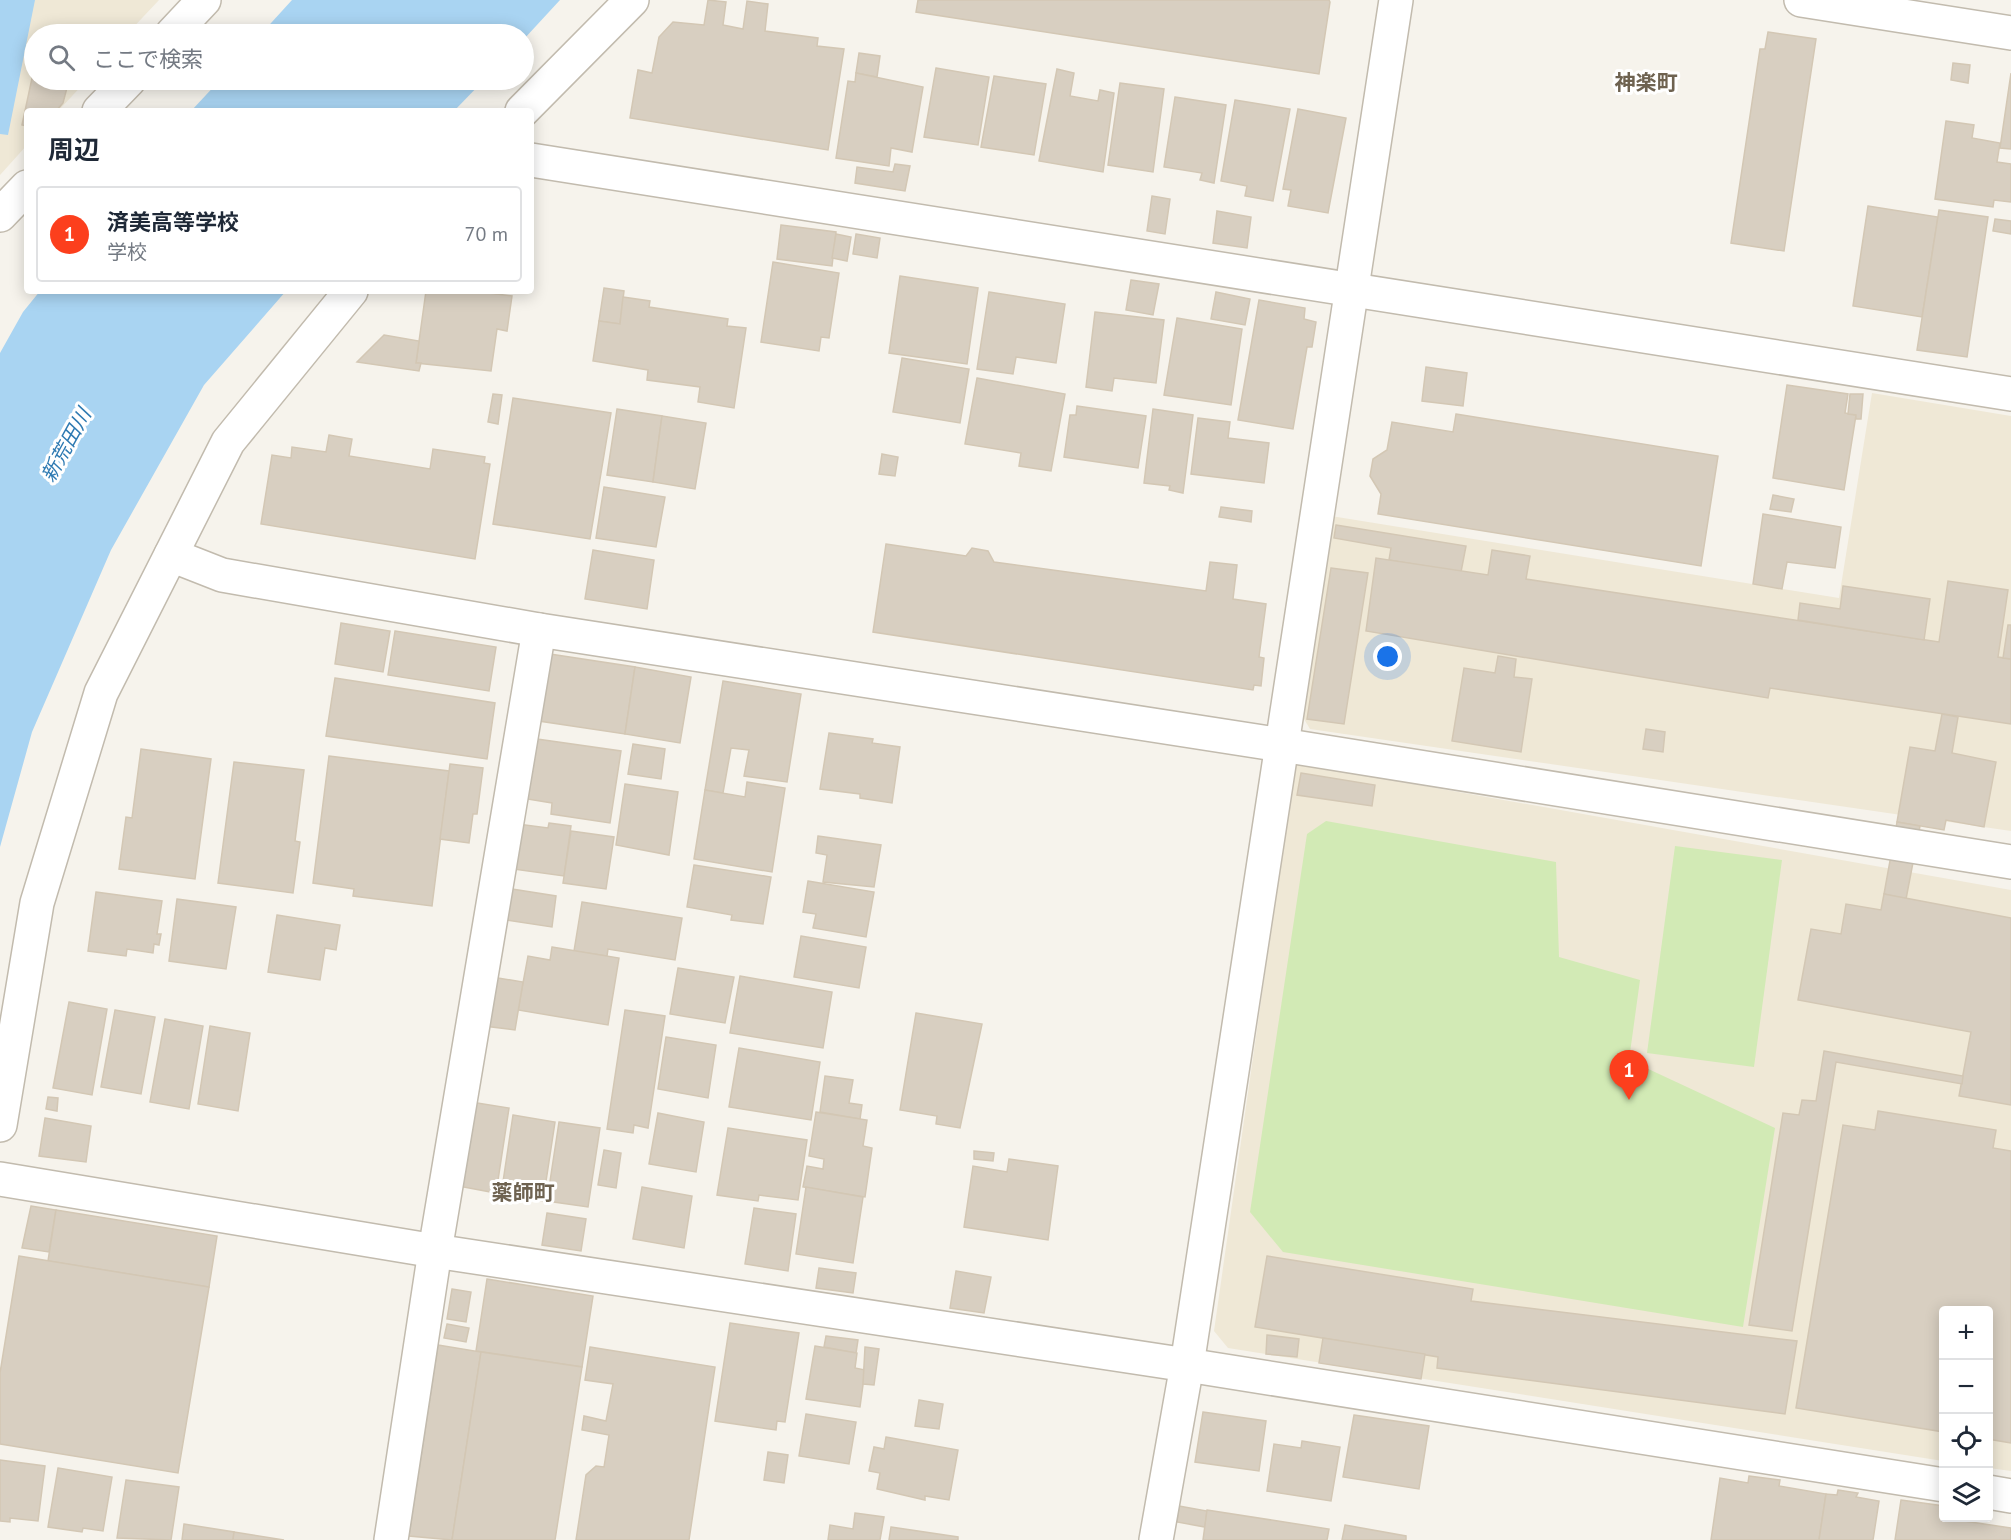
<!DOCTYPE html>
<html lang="ja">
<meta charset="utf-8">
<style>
:root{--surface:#fff;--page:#f2f2f3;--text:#1f2937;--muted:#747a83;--line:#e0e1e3;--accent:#fc3f1d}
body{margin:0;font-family:"PT Sans","Noto Sans JP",sans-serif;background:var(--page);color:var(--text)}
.controls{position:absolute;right:18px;bottom:18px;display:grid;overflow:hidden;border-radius:6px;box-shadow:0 3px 15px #0003}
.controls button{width:54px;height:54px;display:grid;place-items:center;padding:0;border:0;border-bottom:2px solid var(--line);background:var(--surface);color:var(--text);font:30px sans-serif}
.you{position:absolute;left:1388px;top:657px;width:21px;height:21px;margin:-15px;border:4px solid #fff;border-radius:50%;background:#1a73e8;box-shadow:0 0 0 9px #1a73e833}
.badge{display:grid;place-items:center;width:39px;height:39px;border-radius:50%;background:var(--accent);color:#fff;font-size:20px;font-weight:700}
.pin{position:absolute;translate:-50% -50px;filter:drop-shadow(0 2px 3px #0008)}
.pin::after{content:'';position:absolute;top:32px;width:21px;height:18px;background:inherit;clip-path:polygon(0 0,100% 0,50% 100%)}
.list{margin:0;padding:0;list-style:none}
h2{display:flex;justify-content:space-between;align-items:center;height:78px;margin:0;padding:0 24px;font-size:26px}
h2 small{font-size:20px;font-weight:400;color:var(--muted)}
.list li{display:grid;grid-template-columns:39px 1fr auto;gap:18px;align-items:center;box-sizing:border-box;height:96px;margin:0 12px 12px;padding:0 12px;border:2px solid var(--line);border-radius:6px}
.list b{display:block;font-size:22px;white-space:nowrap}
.list p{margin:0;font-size:20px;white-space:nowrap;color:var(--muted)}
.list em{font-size:20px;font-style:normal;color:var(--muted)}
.icon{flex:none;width:33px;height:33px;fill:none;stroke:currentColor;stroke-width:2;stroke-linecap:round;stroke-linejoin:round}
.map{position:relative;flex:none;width:2011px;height:1540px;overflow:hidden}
.search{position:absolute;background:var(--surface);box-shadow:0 3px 15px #0003;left:24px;top:24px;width:510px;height:66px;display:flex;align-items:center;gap:15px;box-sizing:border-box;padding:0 21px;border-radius:33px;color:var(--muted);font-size:22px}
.panel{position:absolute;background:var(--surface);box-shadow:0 3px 15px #0003;left:24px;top:108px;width:510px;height:186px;border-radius:6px}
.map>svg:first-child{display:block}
.education{fill:#efe8d6}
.green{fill:#d2eab5}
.water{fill:#a9d4f2}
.building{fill:#d8cfc1;stroke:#d3c7b4;stroke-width:1.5}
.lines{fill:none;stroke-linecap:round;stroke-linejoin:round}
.street-casing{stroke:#c2bbae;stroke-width:36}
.street{stroke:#fff;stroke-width:33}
.labels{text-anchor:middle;stroke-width:6;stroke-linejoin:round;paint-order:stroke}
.water-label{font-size:20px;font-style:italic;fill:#2e7ab2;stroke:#fff}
.quarter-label{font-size:21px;font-weight:bold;fill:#6e6250;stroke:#fff}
</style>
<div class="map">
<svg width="2011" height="1540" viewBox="0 0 2011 1540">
<rect width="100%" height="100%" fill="#f6f3ec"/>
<g class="education">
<polygon points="0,0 159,0 127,34 34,34 34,80 87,80 58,111 27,111 27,145 0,175"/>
<polygon points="1872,393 2011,416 2011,831 1310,729 1301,714 1331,516 1839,598"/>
<polygon points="1295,763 2011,890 2011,1471 1989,1468 1988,1310 1944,1310 1943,1461 1228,1348 1214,1331"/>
</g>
<g class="green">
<polygon points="1326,821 1556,862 1559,957 1640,980 1629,1060 1775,1128 1743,1327 1283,1252 1250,1212 1307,834"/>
<polygon points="1675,846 1782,860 1754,1067 1647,1053"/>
</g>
<g class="water">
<polygon points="0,0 35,0 8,135 0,134"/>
<polygon points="292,0 560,0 524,39 524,34 261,34"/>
<polygon points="220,80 484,80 454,111 191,111"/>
<polygon points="40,291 286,291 204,385 111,550 32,732 0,847 0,353 23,312"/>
</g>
<g class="building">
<polygon points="708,0 726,2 723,25 743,29 747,1 768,4 765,31 818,38 817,46 844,49 828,150 630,118 638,70 652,73 659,37 673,22 704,25"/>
<polygon points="918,0 1329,0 1330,2 1319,74 916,12"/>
<polygon points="1768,32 1816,39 1784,251 1731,243 1760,49 1765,49"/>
<polygon points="859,53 880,56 877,77 856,73"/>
<polygon points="1953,63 1970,65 1968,83 1951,80"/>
<polygon points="936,68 989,77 978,145 924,137"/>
<polygon points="34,69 34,80 69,80 63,103 56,111 27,111 27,126 22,125"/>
<polygon points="1057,69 1074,73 1070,96 1098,101 1100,90 1114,93 1103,172 1039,161"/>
<polygon points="856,73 923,87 912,152 891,148 889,166 836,158 848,81 855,82"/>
<polygon points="2011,73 2011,149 2000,148"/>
<polygon points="994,76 1046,84 1034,155 981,147"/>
<polygon points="1120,83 1164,89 1153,172 1108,165"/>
<polygon points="1175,97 1226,105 1214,183 1200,180 1202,173 1164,167"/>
<polygon points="1235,100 1290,109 1273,201 1245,196 1247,186 1221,181"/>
<polygon points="1298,109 1346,118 1328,213 1288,206 1291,190 1283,189"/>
<polygon points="1946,121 1974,125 1972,138 2000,143 1997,162 2011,164 2011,202 1994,200 1993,207 1935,199"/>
<polygon points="895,164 910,166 905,191 855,183 857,167 893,172"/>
<polygon points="1152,196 1170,199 1165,234 1147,231"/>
<polygon points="1868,206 1938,217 1922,317 1853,306"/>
<polygon points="1939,210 1988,217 1967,357 1917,350"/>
<polygon points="1217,211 1251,217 1247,248 1213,243"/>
<polygon points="1995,219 2011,221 2011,234 1993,231"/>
<polygon points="781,225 836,232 832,266 777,259"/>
<polygon points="836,234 851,237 847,261 832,258"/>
<polygon points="856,234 880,238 877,258 853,254"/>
<polygon points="773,262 839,273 829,338 821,337 819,351 761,342"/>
<polygon points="900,276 978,288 967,364 889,353"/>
<polygon points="1131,280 1159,284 1153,315 1126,310"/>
<polygon points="604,288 624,291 620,324 599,321"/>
<polygon points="426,291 474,291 512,296 507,331 497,329 491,371 416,363"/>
<polygon points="989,292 1065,304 1056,363 1016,357 1013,374 977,369"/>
<polygon points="1216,292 1250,299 1245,325 1211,319"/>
<polygon points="623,297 650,301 649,307 728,319 727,326 746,328 734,408 698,402 700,387 647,380 648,370 593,361 599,321 620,324"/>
<polygon points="1259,300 1305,308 1304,319 1316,322 1312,347 1307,347 1293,429 1238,420"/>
<polygon points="1095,312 1164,320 1156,383 1114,378 1112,391 1086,387"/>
<polygon points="1177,318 1242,329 1231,405 1164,395"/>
<polygon points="384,335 419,341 416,363 421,363 419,371 357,362"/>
<polygon points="902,358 969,369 960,423 893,412"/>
<polygon points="1426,367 1467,373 1463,406 1422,401"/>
<polygon points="977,378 1065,394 1051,471 1019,466 1021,453 965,444"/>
<polygon points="1787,385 1848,394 1845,413 1856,415 1844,490 1773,478"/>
<polygon points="493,394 502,395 498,424 488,422"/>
<polygon points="1850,394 1863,394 1861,419 1856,419 1856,415 1848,414"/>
<polygon points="513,398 611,413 590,539 493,524"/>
<polygon points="1077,406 1146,416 1138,468 1064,457 1070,415 1076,415"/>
<polygon points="617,409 662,416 653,482 607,475"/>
<polygon points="1153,409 1193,415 1183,493 1169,490 1170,486 1144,483"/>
<polygon points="1456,414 1718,456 1701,566 1378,514 1381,494 1370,476 1373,459 1387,450 1392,422 1453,432"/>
<polygon points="662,416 706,423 695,489 653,482"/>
<polygon points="1198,418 1230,422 1228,438 1269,443 1264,483 1191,474"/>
<polygon points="329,435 352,439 349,456 430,469 433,449 485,457 484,463 490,464 475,559 261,524 272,455 291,458 292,447 326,452"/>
<polygon points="882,454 898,457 895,476 879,474"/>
<polygon points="604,487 665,497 656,547 596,538"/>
<polygon points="1773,495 1794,499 1791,512 1770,509"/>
<polygon points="1221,507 1252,511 1251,522 1219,517"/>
<polygon points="1763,514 1841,527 1835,568 1787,562 1782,589 1753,584"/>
<polygon points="1336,525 1466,546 1461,572 1389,560 1391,548 1334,538"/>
<polygon points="886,544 966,556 972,548 988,551 994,562 1206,591 1210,562 1237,565 1233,599 1266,604 1259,657 1264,658 1261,686 1254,685 1253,690 873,632"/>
<polygon points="593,550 654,560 647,609 585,599"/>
<polygon points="1492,550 1530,556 1526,579 1939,642 1948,581 2008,590 1998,657 2011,659 2011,724 1770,688 1768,698 1366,631 1376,558 1488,575"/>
<polygon points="1331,568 1368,573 1344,724 1307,719"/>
<polygon points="1843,586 1930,599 1924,640 1798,620 1800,603 1840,609"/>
<polygon points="341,623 390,631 383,672 335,664"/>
<polygon points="2008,625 2011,625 2011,659 2003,658"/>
<polygon points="395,631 496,647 489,691 388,675"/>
<polygon points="550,654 635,667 625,734 539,721"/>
<polygon points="1498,656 1516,659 1514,677 1532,679 1521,752 1452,741 1464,668 1495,673"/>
<polygon points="635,667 691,677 680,743 625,734"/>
<polygon points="335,678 495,703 487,759 326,736"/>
<polygon points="723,681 801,694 787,782 744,776 749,750 731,748 723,793 705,790"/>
<polygon points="1942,714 1958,717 1952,753 1996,762 1984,827 1946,820 1944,830 1897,822 1910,747 1935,751"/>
<polygon points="1646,729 1665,732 1663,752 1643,749"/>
<polygon points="829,733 873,739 872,743 900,747 892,803 860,798 860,794 820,789"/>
<polygon points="530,738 621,751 610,823 551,814 552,803 521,798"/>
<polygon points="633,744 665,749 661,779 628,774"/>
<polygon points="141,749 211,759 195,879 119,869 126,817 132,818"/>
<polygon points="329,756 449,771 432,906 353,896 354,889 313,883"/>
<polygon points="234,762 304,770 295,841 300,842 293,893 218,883"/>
<polygon points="450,764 483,768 477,814 473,814 469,843 440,839"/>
<polygon points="1301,773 1375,785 1372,806 1297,795"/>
<polygon points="747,782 785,788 772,872 694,859 705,790 745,797"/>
<polygon points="625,784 678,792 669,855 616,845"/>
<polygon points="1897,822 1920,826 1906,899 1884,894"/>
<polygon points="549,823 571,826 564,876 507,868 518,824 548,828"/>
<polygon points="571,831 614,837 606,889 563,883"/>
<polygon points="818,836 881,845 874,887 823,882 827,855 816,853"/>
<polygon points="694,865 771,877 763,924 731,920 732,915 687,907"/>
<polygon points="808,881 874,892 866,937 813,928 816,914 803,912"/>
<polygon points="512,889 556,896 552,927 507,920"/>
<polygon points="96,892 162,901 157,934 161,934 159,945 154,944 153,953 127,949 126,956 88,951"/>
<polygon points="1884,894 2011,918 2011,1105 1959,1096 1971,1032 1798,1000 1811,929 1841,934 1846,904 1881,910"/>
<polygon points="177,899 236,907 226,969 169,961"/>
<polygon points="582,902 682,918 675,960 608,949 607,956 574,951"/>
<polygon points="277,915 340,925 336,950 325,948 320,980 268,972"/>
<polygon points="801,936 866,947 859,988 794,977"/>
<polygon points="552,947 619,958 608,1025 518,1010 528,956 550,960"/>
<polygon points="678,968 734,977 725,1023 670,1014"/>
<polygon points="740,976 832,992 823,1048 730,1033"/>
<polygon points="492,977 523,982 515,1030 484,1026"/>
<polygon points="69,1002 107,1009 92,1095 53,1088"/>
<polygon points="115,1010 155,1017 141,1094 101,1087"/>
<polygon points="625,1010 665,1016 648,1128 634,1125 633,1133 607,1129"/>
<polygon points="916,1013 982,1024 960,1128 936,1124 937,1116 900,1110"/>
<polygon points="165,1019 203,1026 189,1109 150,1102"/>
<polygon points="210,1026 250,1033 238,1111 198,1104"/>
<polygon points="666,1037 716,1045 708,1098 658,1089"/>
<polygon points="739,1048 820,1062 811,1120 729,1107"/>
<polygon points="1824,1051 1963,1076 1962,1084 1836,1062 1792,1331 1749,1325 1783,1113 1799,1115 1802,1100 1816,1101"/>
<polygon points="825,1076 853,1080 849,1103 862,1105 860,1119 820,1112"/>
<polygon points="48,1097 58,1098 57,1111 46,1109"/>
<polygon points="471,1102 509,1108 496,1193 458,1186"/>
<polygon points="1878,1111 1996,1130 1993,1148 2011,1151 2011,1443 1988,1439 1988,1310 1944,1310 1944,1432 1796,1408 1843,1125 1875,1130"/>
<polygon points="816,1112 867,1120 863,1146 872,1148 865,1197 803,1187 807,1166 823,1169 824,1159 809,1156"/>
<polygon points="658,1113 704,1122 696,1172 649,1164"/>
<polygon points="513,1115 555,1122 543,1201 501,1195"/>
<polygon points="45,1118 91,1126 86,1162 39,1156"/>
<polygon points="559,1122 600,1128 588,1207 547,1201"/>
<polygon points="728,1128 807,1140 798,1200 759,1195 758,1201 717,1195"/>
<polygon points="604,1150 621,1153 616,1188 598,1185"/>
<polygon points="974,1151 994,1153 993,1161 974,1159"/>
<polygon points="1009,1159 1058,1166 1048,1240 964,1227 973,1166 1007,1172"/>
<polygon points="642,1187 692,1196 684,1248 633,1239"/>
<polygon points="806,1187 863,1197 853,1263 796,1254"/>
<polygon points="31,1206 56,1210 49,1252 22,1248"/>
<polygon points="754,1208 796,1214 788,1271 745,1264"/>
<polygon points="56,1210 217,1236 209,1287 48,1261"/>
<polygon points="547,1213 586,1219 581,1251 542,1245"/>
<polygon points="19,1256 209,1287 178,1473 0,1444 0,1373"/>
<polygon points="1267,1256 1473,1289 1471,1301 1797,1341 1785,1414 1437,1368 1438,1357 1255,1327"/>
<polygon points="819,1268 856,1273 853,1293 816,1288"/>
<polygon points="956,1271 991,1277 984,1313 950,1308"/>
<polygon points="487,1279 593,1296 582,1367 476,1351"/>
<polygon points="452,1289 471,1292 466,1322 447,1319"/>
<polygon points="730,1323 799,1333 785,1422 777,1421 776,1430 715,1421"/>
<polygon points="447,1324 469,1328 466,1342 444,1338"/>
<polygon points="1267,1335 1299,1339 1297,1357 1266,1354"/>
<polygon points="826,1336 858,1340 856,1353 824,1347"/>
<polygon points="1323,1338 1425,1354 1421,1379 1319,1363"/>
<polygon points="438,1345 481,1352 452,1540 409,1536"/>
<polygon points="815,1346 857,1353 855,1368 865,1370 860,1407 806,1399"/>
<polygon points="590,1347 715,1367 689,1540 576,1540 586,1475 596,1466 604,1467 609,1435 582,1430 584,1416 606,1421 613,1384 585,1380"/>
<polygon points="865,1347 879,1349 874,1385 863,1384"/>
<polygon points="481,1352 582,1367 555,1540 452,1540"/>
<polygon points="919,1400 943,1404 939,1429 915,1426"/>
<polygon points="1203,1412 1266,1421 1259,1471 1195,1462"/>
<polygon points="806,1414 856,1422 849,1464 799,1456"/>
<polygon points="1354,1415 1429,1426 1419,1489 1343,1477"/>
<polygon points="886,1437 958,1450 949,1500 925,1496 925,1500 877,1489 880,1473 869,1471 874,1447 884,1449"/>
<polygon points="1302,1441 1340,1447 1331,1501 1267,1491 1274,1444 1301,1448"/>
<polygon points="768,1452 788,1455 784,1483 764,1480"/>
<polygon points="0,1460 45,1466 38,1521 10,1518 10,1522 0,1521"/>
<polygon points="58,1468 112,1477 103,1531 83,1528 82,1532 48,1527"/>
<polygon points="1749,1476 1780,1480 1779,1486 1826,1494 1819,1540 1711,1540 1720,1478 1748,1483"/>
<polygon points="126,1480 179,1487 171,1540 117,1538"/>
<polygon points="1838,1490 1858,1493 1856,1497 1879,1501 1873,1540 1819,1540 1826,1494 1837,1495"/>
<polygon points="1901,1500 1944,1506 1944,1518 2011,1528 2011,1540 1895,1540"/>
<polygon points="1179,1506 1207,1511 1205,1527 1177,1522"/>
<polygon points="1207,1510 1329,1529 1327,1540 1203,1540"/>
<polygon points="855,1513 884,1517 880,1540 828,1540 830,1525 853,1529"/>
<polygon points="184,1524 234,1532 233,1540 182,1540"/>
<polygon points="1345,1525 1406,1536 1406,1540 1342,1540"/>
<polygon points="891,1527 958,1537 958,1540 889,1540"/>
<polygon points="234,1532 284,1540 233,1540"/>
</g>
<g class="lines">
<defs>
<g id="street">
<polyline points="1801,0 2011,33"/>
<polyline points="172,34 204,0"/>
<polyline points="99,111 129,80"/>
<polyline points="522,111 632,0"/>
<polyline points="531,160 2011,394"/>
<polyline points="0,215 27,187"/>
<polyline points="171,555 222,575 539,630 1282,745 2011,862"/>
<polyline points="0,1125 37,903 101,693 228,442 351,291"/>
<polyline points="0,1179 435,1251 1187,1365 1944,1485"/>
<polyline points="1988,1492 2011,1496"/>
<polyline points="391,1540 435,1251 539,630"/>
<polyline points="1156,1540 1187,1365 1396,0"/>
</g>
</defs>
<use href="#street" class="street-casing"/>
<use href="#street" class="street"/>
</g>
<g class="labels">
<g class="water-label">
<text transform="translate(66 445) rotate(-61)" y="7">新荒田川</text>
</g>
<g class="quarter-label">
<text x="1646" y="90">神楽町</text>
<text x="523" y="1200">薬師町</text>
</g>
</g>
</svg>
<div class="controls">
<button>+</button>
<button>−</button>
<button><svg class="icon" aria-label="locate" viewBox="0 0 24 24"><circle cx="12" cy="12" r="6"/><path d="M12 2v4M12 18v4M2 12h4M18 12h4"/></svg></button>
<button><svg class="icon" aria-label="layers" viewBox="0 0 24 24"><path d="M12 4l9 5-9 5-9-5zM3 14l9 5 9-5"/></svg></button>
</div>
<div class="you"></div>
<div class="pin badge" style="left:1629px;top:1100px">1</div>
<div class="search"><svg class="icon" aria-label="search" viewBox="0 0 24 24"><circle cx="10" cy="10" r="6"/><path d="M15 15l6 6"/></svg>ここで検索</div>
<section class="panel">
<h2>周辺<small></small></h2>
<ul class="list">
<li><span class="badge">1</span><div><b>済美高等学校</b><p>学校</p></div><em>70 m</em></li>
</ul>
</section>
</div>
